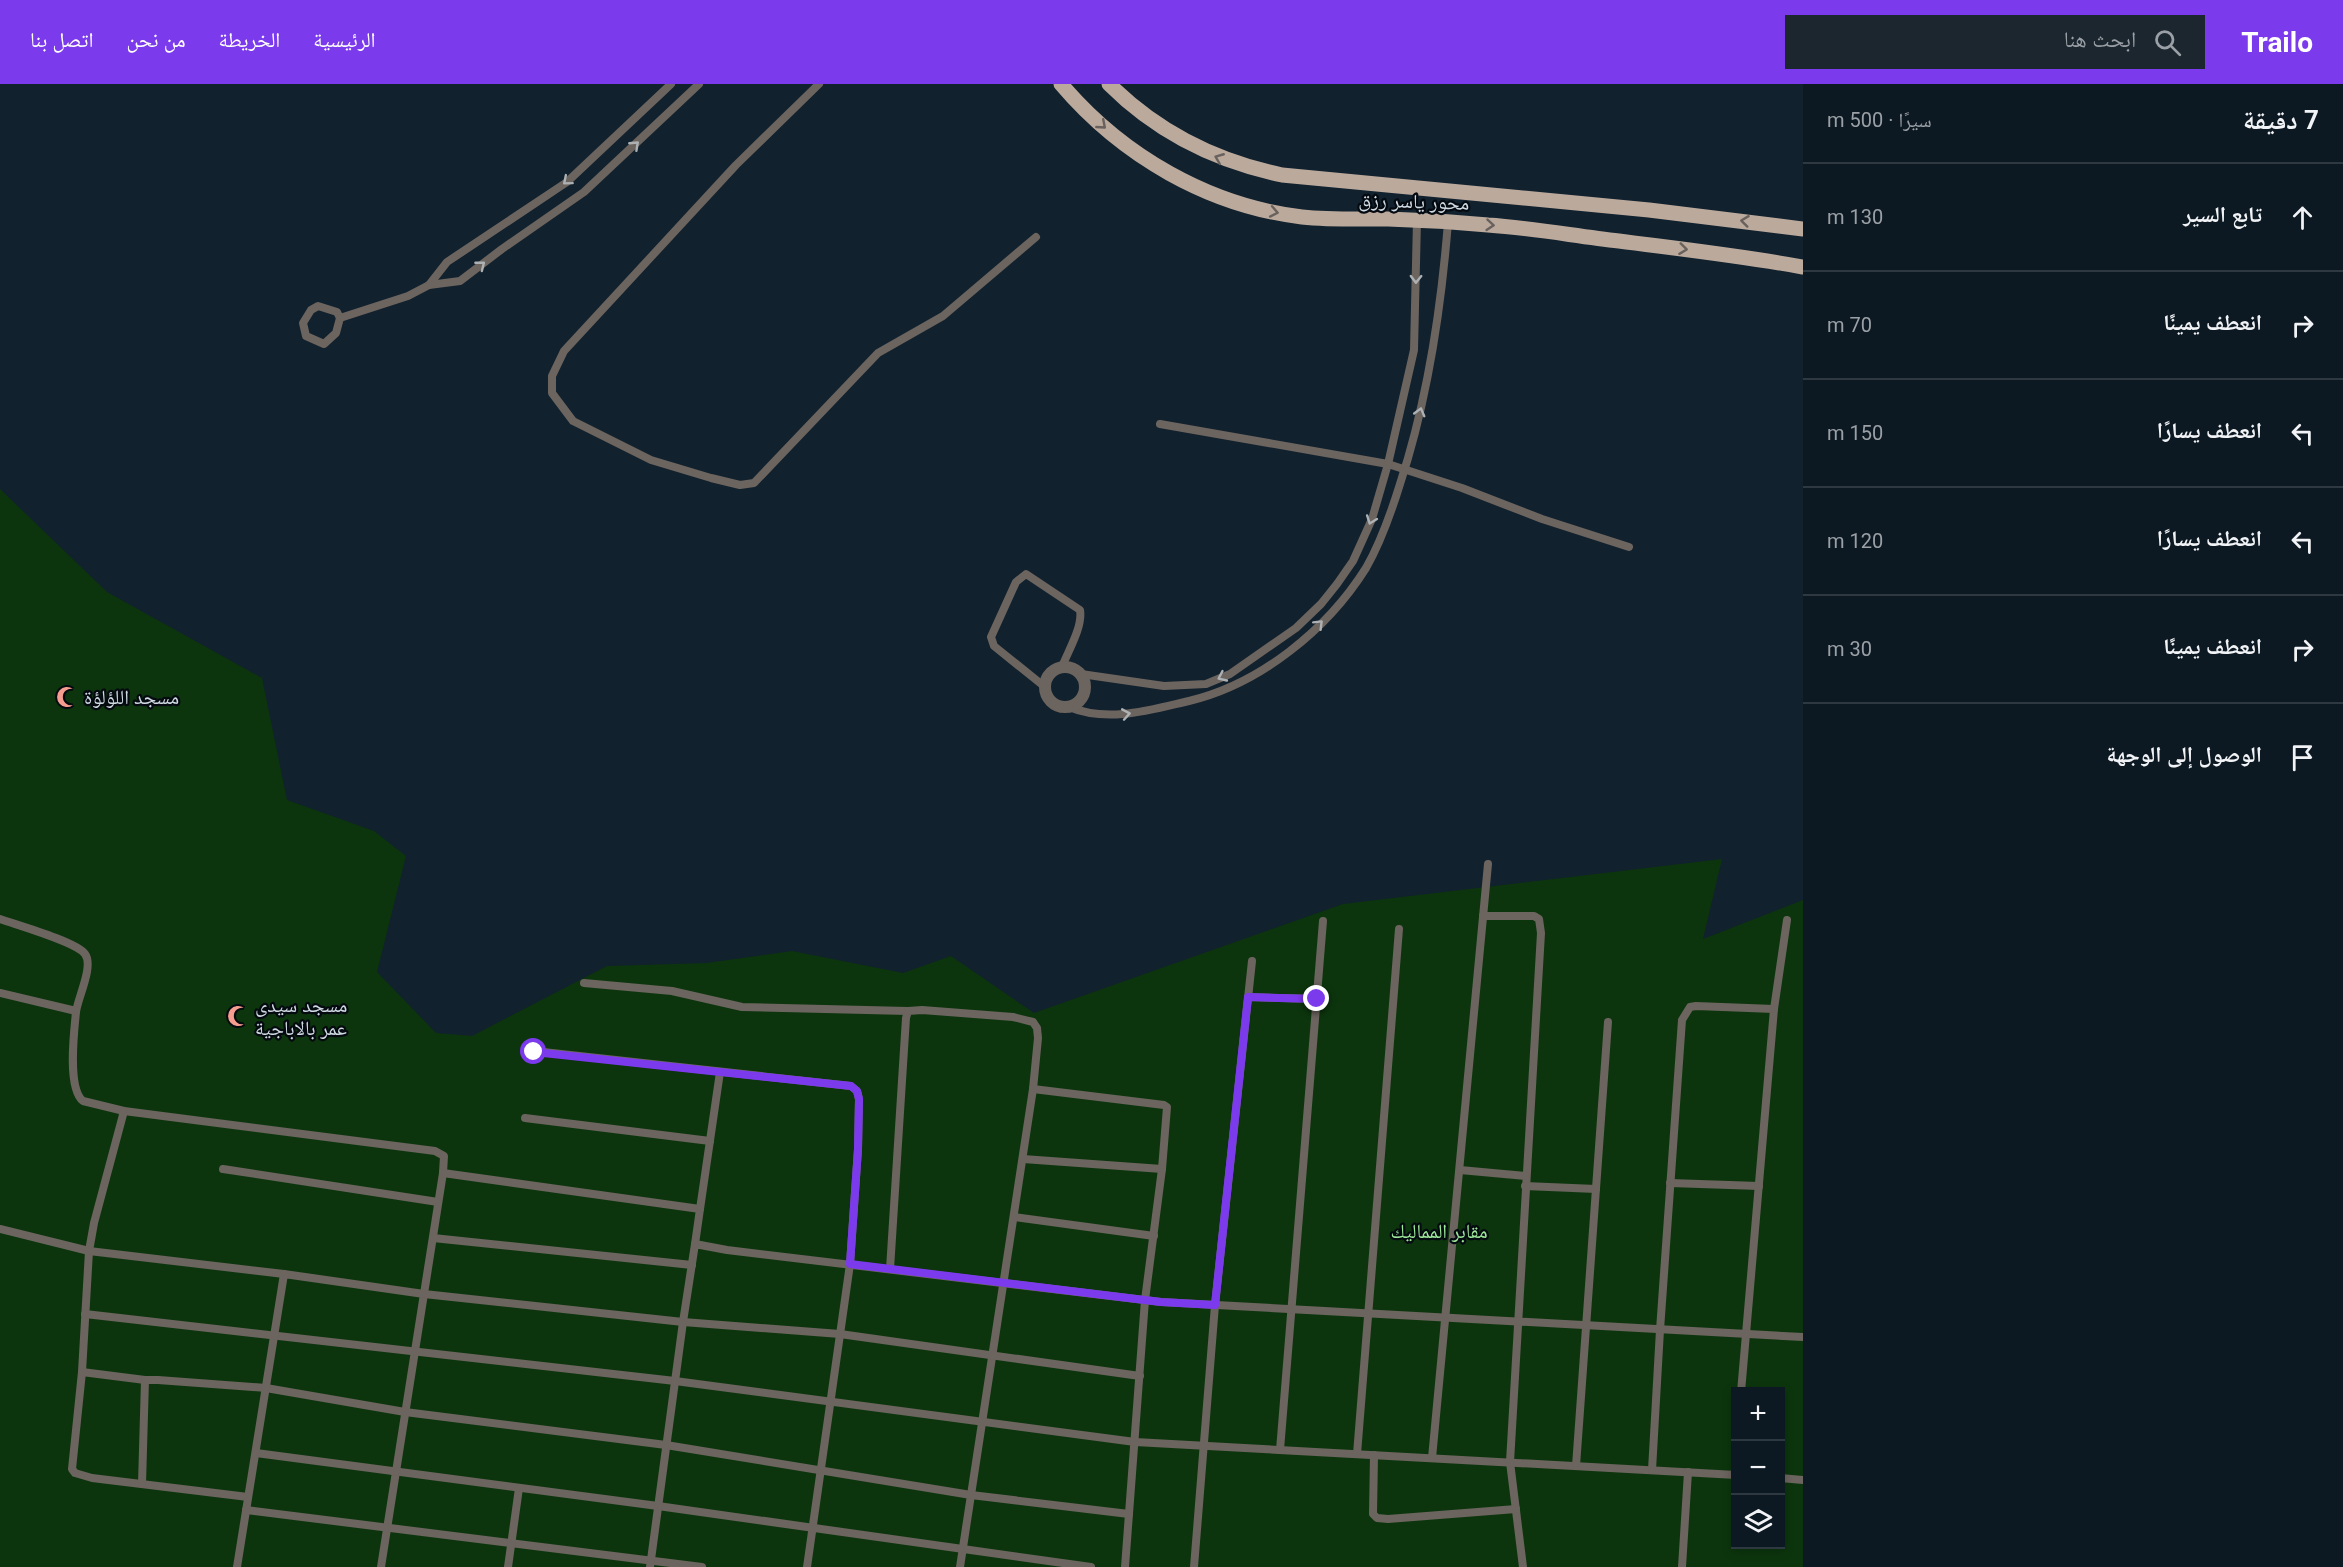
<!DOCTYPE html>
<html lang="ar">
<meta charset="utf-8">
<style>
:root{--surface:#0d1922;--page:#1b262f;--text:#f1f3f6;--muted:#9aa0a5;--line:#2d3840;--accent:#7c3aed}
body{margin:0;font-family:Roboto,"Noto Naskh Arabic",sans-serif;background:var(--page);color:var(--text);direction:rtl}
.controls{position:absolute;right:18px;bottom:18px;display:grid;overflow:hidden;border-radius:0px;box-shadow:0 3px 9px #0003}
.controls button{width:54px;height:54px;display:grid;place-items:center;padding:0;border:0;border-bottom:2px solid var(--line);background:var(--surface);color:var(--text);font:30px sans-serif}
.stop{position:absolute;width:18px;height:18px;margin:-14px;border:4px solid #7c3aed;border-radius:50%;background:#fff}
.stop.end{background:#7c3aed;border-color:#fff;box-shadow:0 2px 6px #0008}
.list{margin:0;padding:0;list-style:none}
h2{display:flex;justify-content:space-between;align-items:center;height:78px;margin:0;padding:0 24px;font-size:26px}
h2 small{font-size:20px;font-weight:400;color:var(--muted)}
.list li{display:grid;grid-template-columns:39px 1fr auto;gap:18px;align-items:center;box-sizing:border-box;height:108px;padding:0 24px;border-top:2px solid var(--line)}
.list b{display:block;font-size:22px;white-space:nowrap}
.list em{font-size:20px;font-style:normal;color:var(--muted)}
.icon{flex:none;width:33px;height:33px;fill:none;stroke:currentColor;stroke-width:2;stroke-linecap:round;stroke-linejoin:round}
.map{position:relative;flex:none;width:1803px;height:1483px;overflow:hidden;direction:ltr}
header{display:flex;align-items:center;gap:36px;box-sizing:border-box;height:84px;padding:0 30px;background:var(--accent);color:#fff}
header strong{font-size:28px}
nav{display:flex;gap:33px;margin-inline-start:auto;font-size:21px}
.search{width:420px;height:54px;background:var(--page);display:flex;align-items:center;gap:15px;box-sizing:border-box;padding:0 21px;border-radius:0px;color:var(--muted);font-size:22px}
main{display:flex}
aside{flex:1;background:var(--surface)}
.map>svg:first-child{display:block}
.green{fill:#0c350d;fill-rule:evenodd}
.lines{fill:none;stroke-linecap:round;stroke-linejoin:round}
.lane{stroke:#6c645e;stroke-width:8}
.street{stroke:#6c645e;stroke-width:12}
.primary{stroke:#bba99c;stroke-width:15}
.oneway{stroke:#69615d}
.oneway2{stroke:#adb1b4}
.route{stroke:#7c3aed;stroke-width:8}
.labels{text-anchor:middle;stroke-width:4.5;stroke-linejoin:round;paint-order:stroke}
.street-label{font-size:20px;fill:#d0dae2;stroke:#050a10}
.poi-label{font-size:20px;fill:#d0dae2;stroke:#050a10;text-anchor:start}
.park-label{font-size:20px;fill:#9de99a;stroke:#050a10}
</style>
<header>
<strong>Trailo</strong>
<div class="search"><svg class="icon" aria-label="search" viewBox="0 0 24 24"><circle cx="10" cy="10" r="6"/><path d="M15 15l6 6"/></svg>ابحث هنا</div>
<nav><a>الرئيسية</a><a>الخريطة</a><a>من نحن</a><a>اتصل بنا</a></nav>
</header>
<main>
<aside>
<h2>7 دقيقة<small>سيرًا · 500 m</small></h2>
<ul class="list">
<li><svg class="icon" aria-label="ahead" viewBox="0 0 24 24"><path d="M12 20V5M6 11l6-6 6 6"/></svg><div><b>تابع السير</b></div><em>130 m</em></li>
<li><svg class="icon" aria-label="right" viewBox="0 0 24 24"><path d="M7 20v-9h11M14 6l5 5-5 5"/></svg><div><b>انعطف يمينًا</b></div><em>70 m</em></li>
<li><svg class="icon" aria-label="left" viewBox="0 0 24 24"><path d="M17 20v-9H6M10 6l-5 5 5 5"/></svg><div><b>انعطف يسارًا</b></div><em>150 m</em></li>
<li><svg class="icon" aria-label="left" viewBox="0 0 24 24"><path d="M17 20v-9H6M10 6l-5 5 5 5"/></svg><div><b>انعطف يسارًا</b></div><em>120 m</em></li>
<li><svg class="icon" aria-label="right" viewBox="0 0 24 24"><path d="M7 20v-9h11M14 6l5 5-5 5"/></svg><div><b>انعطف يمينًا</b></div><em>30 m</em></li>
<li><svg class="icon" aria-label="arrive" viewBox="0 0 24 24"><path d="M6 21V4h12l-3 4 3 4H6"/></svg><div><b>الوصول إلى الوجهة</b></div></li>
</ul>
</aside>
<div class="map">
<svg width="1803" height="1483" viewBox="0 0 1803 1483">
<rect width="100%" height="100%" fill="#11212e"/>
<path class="green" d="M0 405 107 508 262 594 287 716 374 747 406 772 377 888 436 949 472 952 607 882 706 879 792 867 903 889 951 872 1034 929 1343 820 1722 775 1703 855 1803 816V1483H0ZM1736 1308H1780V1460H1736Z"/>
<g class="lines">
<g class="lane">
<polyline points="819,0 736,81 564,267 552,292 552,309 573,337 651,376 711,394 740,401 754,399 878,269 943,232 1036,153"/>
<polyline points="429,201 460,197 502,165 584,108 699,0"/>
<polygon points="318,222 337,228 340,234 336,249 324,260 306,252 303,239 311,226"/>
<polyline points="340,234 408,212 429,201 447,178 567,98 671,0"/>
<polyline points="1160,340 1388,380 1462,404 1542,435 1629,463"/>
<polyline points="1081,590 1164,602 1206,600 1230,590 1296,544 1321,520 1337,500 1353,477 1372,435 1388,380 1414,266 1417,136"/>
<path d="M1045 603 994 562 991 553 1016 498 1026 490 1080 526C1083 543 1068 567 1062 583"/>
<path d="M1069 623C1108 639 1150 626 1189 617 1260 600 1327 546 1366 484 1381 458 1391 429 1400 400 1428 315 1441 227 1448 138"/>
<polyline points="1483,832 1534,832 1539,835 1541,849 1510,1378 1523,1483"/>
<path d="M0 835C17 841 77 858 85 870 94 882 78 913 76 928 74 948 67 1004 83 1017L124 1027 435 1067 444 1072 443 1089 381 1483"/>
<polyline points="584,899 672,907 742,923 908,927"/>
<polyline points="0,909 76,927"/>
<polyline points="1248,913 1317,915"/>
<polyline points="534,967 851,1002 857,1007 859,1015 858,1065 850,1180 807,1483"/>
<polyline points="1033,1005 1164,1021 1167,1023 1162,1085"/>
<polyline points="124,1027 94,1139 89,1167 82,1288 72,1385 75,1389 92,1394 248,1413"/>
<polyline points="525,1034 710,1057"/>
<polyline points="1023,1075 1162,1085 1145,1216 1125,1483"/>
<polyline points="223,1085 438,1118"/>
<polyline points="1460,1086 1526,1092"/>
<polyline points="443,1089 700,1125 695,1160"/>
<polyline points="1670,1099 1759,1102"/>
<polyline points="1525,1102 1596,1105"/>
<polyline points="700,1125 720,988"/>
<polyline points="1014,1133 1154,1152"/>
<polyline points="0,1145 89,1167 284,1190"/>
<polyline points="433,1154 692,1181"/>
<polyline points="890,1185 906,934 908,927 922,926 1013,933 1033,938 1037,944 1038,954 1033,1005 960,1483"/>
<polyline points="85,1230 675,1297 1135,1358 1736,1391"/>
<polyline points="82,1288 145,1296"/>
<polyline points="1741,1308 1774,925 1787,836"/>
<polyline points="1280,1366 1323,837"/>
<polyline points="256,1369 658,1422 1091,1483"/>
<polyline points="1357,1370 1399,845"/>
<polyline points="1374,1371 1373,1430 1377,1434 1388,1435 1516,1425"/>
<polyline points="1432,1374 1488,780"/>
<polyline points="1576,1382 1608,938"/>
<polyline points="1652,1386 1660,1246 1682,936 1690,923 1696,922 1774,925"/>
<polyline points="1780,1394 1803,1396"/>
<polyline points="142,1400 145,1296 158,1296 266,1304 405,1328 666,1361 971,1411 1129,1430"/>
<polyline points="246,1426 702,1483"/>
<polyline points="237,1483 284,1190 424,1210 683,1238 840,1250 1140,1292"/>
<polyline points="508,1483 519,1404"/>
<polyline points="650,1483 683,1238 695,1160 727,1166 1161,1218 1803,1253"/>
<polyline points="1194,1483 1215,1221 1252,877"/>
<polyline points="1682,1483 1688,1388"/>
</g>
<circle class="street" cx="1065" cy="603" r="20"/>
<g class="primary">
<path d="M1061 0C1122 72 1209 122 1302 133 1331 136 1359 135 1388 135 1422 136 1455 138 1488 141 1532 144 1575 152 1619 157 1680 165 1742 172 1803 183"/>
<path d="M1109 0C1158 49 1215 77 1282 91L1649 126 1803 145"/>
</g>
</g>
<defs><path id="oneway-chevron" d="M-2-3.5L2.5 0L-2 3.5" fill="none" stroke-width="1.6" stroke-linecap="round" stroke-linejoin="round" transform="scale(1.5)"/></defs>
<g class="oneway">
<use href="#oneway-chevron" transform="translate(1102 41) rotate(41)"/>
<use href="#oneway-chevron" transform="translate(1219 74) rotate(-158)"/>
<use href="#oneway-chevron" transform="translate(1274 128) rotate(11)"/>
<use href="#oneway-chevron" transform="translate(1745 137) rotate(-173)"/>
<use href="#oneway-chevron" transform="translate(1490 141) rotate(5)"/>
<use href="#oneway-chevron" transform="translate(1683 165) rotate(7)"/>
</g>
<g class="oneway2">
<use href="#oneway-chevron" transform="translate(635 61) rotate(-43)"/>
<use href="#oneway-chevron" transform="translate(567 97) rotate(140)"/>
<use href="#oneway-chevron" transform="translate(481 181) rotate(-38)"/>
<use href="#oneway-chevron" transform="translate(1416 195) rotate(91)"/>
<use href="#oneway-chevron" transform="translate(1420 328) rotate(-75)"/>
<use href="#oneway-chevron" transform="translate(1371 436) rotate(110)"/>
<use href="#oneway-chevron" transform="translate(1319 540) rotate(-45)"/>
<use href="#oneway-chevron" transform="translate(1222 593) rotate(155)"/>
<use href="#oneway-chevron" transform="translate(1126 630) rotate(-10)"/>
</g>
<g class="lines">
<polyline class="route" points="534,968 851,1002 857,1007 859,1015 858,1065 850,1180 1161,1218 1215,1221 1248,913 1317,915"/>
</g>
<defs>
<symbol id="mosque-bare" viewBox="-9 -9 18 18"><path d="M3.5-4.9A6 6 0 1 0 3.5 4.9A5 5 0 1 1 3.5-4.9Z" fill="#f59d8e" stroke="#050a10" stroke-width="2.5" paint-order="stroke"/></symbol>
</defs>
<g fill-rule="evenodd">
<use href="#mosque-bare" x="52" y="598" width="30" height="30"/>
<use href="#mosque-bare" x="223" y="917" width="30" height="30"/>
</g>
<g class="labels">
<g class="street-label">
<text transform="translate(1414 117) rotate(2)" y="7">محور ياسر رزق</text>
</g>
<g class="poi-label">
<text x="84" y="620">مسجد اللؤلؤة</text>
<text x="255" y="928">مسجد سيدى<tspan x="255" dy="23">عمر بالاباجية</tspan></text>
</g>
<g class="park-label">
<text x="1439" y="1154">مقابر المماليك</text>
</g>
</g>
</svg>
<div class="controls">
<button>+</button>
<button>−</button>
<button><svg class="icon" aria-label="layers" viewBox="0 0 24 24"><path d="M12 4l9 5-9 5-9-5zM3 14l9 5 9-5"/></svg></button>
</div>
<div class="stop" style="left:534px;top:968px"></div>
<div class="stop end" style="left:1317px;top:915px"></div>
</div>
</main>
